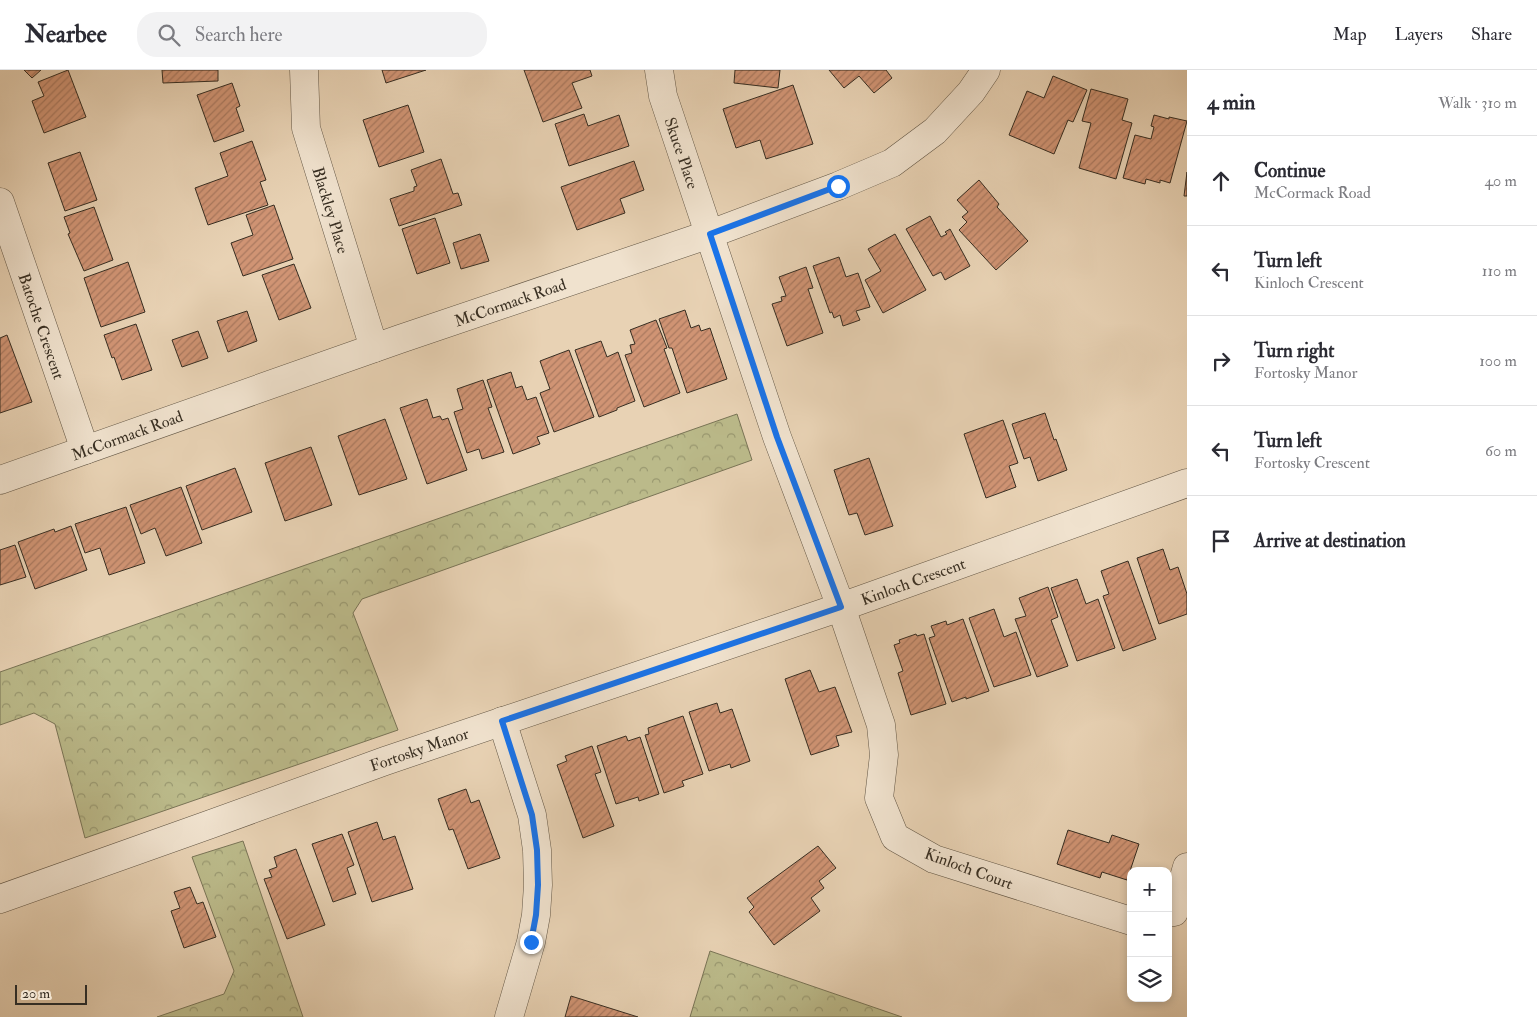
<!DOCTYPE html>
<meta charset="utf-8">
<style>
:root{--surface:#fff;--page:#f2f2f3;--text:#2b2b33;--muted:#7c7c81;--line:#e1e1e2}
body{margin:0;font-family:"IM FELL Double Pica",serif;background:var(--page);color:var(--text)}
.controls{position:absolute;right:15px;bottom:15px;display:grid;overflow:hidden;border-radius:10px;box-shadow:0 2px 8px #0003}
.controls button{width:45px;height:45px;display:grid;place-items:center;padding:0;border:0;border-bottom:1px solid var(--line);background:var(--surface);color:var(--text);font:25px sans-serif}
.scale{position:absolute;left:15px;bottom:12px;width:72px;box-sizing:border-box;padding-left:5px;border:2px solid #372e22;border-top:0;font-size:14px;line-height:18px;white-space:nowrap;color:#372e22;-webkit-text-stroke:4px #f0e2ce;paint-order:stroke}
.stop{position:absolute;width:15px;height:15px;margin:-11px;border:4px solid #1a73e8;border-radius:50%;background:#fff}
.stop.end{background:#1a73e8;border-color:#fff;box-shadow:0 1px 5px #0008}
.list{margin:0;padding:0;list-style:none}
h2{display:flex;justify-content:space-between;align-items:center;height:65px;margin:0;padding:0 20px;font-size:21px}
h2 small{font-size:16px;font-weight:400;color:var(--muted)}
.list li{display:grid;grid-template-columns:32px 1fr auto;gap:15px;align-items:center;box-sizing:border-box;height:90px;padding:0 20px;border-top:1px solid var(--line)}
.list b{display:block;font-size:19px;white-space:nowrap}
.list p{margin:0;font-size:16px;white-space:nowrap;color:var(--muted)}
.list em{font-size:16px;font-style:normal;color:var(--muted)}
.icon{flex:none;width:28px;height:28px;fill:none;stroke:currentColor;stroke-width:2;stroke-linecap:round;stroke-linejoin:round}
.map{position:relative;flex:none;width:1187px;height:947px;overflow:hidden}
header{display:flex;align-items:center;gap:30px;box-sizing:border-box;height:70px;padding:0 25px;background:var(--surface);border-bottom:1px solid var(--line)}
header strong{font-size:24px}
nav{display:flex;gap:28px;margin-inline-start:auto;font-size:18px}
.search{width:350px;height:45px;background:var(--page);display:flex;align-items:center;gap:12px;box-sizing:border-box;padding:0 18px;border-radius:20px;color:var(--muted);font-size:19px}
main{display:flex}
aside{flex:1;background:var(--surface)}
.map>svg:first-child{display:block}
.park{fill:url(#park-crowns);stroke:#797456}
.building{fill:url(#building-hatch);stroke:#372e22}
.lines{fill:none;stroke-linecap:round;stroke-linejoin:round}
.minor-casing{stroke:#635746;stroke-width:29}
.minor{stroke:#f0e2ce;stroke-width:28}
.route{stroke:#1a73e8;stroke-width:6}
.labels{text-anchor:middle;stroke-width:5;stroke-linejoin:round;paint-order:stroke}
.street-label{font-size:16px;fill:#372e22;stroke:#f0e2ce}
</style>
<header>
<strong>Nearbee</strong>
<div class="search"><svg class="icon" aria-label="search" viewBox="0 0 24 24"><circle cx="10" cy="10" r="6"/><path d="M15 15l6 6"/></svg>Search here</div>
<nav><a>Map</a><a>Layers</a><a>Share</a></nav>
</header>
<main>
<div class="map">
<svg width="1187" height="947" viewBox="0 0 1187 947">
<defs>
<pattern id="park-crowns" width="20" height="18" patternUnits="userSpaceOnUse" patternTransform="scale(1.25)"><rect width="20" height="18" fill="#bbba8a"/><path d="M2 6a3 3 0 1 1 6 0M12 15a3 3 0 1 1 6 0" fill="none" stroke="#999870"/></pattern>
<pattern id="building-hatch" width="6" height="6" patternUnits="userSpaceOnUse" patternTransform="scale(1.25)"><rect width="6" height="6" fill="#d09474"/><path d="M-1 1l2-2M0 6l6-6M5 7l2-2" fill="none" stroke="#aa795f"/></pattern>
</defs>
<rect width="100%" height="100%" fill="#e8d2b4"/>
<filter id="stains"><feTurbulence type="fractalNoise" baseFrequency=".004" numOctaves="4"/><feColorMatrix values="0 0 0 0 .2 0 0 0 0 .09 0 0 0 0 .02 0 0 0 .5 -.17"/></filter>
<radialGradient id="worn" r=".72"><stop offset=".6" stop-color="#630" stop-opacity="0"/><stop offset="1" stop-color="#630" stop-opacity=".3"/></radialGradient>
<g class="park">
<polygon points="737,344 752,390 362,529 353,543 398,660 85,768 55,654 34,643 0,655 0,602"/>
<polygon points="243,771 303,947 157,947 224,924 234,901 192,787"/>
<polygon points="710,881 902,947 690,947"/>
</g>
<g class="building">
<polygon points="24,0 41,0 32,8"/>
<polygon points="68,0 86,47 44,63 32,31 44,26 38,12"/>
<polygon points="162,0 218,0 218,11 163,13"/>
<polygon points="382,0 426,0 386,13"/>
<polygon points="524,0 590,0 592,6 572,13 582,38 543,52"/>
<polygon points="735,0 780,0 778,18 734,13"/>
<polygon points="829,0 886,0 892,8 874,23 859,6 844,18"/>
<polygon points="1053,6 1087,20 1073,52 1068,50 1054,84 1009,65 1027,21 1044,28"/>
<polygon points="232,13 240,36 236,38 244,61 214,72 197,25"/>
<polygon points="793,15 813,74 766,89 760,70 736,78 723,39"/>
<polygon points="1091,19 1128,29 1122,50 1132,53 1116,109 1079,98 1091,53 1082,51"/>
<polygon points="408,35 424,82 379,97 363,50"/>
<polygon points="584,44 588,56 619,45 629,76 569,96 555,54"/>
<polygon points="1154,45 1169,49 1169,47 1187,51 1170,113 1160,110 1160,113 1146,109 1145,114 1123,108 1135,65 1151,69 1154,57 1151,56"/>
<polygon points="252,71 266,110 260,112 268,135 208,155 195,118 228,106 220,83"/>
<polygon points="80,82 97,130 65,141 48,93"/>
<polygon points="441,89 453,124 458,123 462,135 399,156 390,129 414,121 414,117 417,116 411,100"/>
<polygon points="634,91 644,120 620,129 625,143 577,160 561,117"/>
<polygon points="1187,102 1187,126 1184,126"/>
<polygon points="979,110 999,134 997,137 1028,171 996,200 959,160 967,152 962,147 968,142 957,130"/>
<polygon points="274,135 293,189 243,206 231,173 253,165 246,145"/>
<polygon points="94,137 113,190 84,201 68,164 70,163 64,147"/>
<polygon points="930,146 941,167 947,164 945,162 950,159 970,196 945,210 941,202 933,206 906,159"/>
<polygon points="435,148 450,193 417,204 402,159"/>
<polygon points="480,164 489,191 461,199 453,173"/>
<polygon points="895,164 926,220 883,243 865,210 881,201 868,179"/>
<polygon points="839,187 846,207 858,203 870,237 856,241 860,250 843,256 840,245 834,248 832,242 830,243 813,196"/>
<polygon points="128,192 145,242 101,257 84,208"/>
<polygon points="294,194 311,238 279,250 262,205"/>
<polygon points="806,197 813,218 808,219 823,263 787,276 772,234 782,231 781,227 786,226 779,207"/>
<polygon points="685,240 691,258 699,255 701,261 710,258 727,309 687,323 672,278 669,278 659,249"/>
<polygon points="247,241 257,271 228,282 217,251"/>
<polygon points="656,250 667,278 664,279 680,323 644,337 625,285 632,283 630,275 635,274 630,260"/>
<polygon points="136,254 152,300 122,310 114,287 112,288 104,265"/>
<polygon points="198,261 208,288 182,297 172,270"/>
<polygon points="7,265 32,332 0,343 0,268"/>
<polygon points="601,271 607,287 618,282 635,331 617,338 617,340 599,347 575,280"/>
<polygon points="569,280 594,347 554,362 540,323 550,319 540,291"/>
<polygon points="511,302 516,318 522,316 527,330 536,327 549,363 537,367 540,374 513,384 487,310"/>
<polygon points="483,310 492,337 488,338 504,382 482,389 479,379 467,383 454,342 463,339 457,319"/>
<polygon points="427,329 433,348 440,346 442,350 448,348 467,400 427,414 400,338"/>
<polygon points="1045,343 1054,370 1056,369 1067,400 1038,411 1030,387 1024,389 1012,354"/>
<polygon points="385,349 407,409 359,425 338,366"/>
<polygon points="1003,350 1018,393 1009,396 1016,417 986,428 964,364"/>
<polygon points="311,377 332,435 285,451 265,393"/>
<polygon points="869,388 893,456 865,465 857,443 849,445 834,400"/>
<polygon points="235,398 252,442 202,460 186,416"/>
<polygon points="181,417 202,473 166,486 155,458 141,464 130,435"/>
<polygon points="126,437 145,493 109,505 100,478 85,483 75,454"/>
<polygon points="71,456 87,500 35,519 18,472 54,459 55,462"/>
<polygon points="15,475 26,507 0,515 0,480"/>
<polygon points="1163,479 1170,500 1178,497 1187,524 1187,544 1159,554 1137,488"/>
<polygon points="1128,491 1156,569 1123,581 1103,526 1109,524 1101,501"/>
<polygon points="1077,509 1086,534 1098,529 1115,578 1077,591 1051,518"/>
<polygon points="1048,517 1058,547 1051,550 1068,596 1037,607 1015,549 1026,546 1019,528"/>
<polygon points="994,539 1004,567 1016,562 1031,605 994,617 969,548"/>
<polygon points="963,549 989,621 966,629 966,627 952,632 929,568 935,566 931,556 946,551 947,555"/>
<polygon points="916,564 917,566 924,564 946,634 911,645 898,603 903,601 894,575 900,573 899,570"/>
<polygon points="810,600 819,622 835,617 852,662 836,666 839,676 811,685 785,609"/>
<polygon points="717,633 720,643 732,639 750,691 731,698 730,694 709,701 689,642"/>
<polygon points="683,646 703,704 682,711 684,716 664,723 645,665 649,664 648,658"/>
<polygon points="626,666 628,671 640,667 659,724 639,731 638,727 616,734 597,676"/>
<polygon points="592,676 601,702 595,704 614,756 583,768 557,695 567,691 565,686"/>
<polygon points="466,719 471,733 479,730 500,788 468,799 453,759 449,760 438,729"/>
<polygon points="377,752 383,770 395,766 413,819 372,832 348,762"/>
<polygon points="1068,760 1109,773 1112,765 1139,774 1127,810 1102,802 1100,808 1057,794"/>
<polygon points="342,764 354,795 347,798 356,824 333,832 312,774"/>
<polygon points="818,776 836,798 819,811 824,818 811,828 820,841 774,875 749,842 754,837 747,828"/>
<polygon points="296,779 325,855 287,869 264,809 272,807 269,800 277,797 274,787"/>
<polygon points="190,817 197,834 203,832 216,867 184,878 171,841 180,838 174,822"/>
<polygon points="571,926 638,947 565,947"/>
</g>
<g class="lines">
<defs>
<g id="minor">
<polyline points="304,0 306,58 374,278"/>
<polyline points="659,0 663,26 777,367 841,537 1187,413"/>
<polyline points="0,132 85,380"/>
<polyline points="0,410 400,269 710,164 838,116 892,93 935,61 971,22 986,0"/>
<polyline points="502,651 532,745 537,780 538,815 536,845 531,872 509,947"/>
<polyline points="0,829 211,754 385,691 841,537 881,655 884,685 879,728 895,767 934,789 1131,851"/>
<polyline points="1168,843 1174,842 1187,797"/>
</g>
</defs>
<use href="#minor" class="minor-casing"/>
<use href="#minor" class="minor"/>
</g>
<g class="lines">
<polyline class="route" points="531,872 536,845 538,815 537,780 532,745 502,651 841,537 777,367 710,164 838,116"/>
</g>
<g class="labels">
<g class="street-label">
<text transform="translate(682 83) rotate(71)" y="6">Skuce Place</text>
<text transform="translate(331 140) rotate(73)" y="6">Blackley Place</text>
<text transform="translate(510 232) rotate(-19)" y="6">McCormack Road</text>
<text transform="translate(42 256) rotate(71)" y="6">Batoche Crescent</text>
<text transform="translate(127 365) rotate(-20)" y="6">McCormack Road</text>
<text transform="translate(913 511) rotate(-20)" y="6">Kinloch Crescent</text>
<text transform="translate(419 679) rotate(-19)" y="6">Fortosky Manor</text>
<text transform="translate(969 798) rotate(20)" y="6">Kinloch Court</text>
</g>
</g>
<rect width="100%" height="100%" filter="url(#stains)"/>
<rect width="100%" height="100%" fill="url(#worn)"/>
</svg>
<div class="controls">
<button>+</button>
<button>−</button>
<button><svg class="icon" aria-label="layers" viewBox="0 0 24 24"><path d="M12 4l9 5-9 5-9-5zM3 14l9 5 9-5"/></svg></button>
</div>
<div class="scale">20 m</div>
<div class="stop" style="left:838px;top:116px"></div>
<div class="stop end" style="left:531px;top:872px"></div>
</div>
<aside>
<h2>4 min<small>Walk · 310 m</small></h2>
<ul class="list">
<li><svg class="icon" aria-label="ahead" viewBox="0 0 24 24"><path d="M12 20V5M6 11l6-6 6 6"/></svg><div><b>Continue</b><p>McCormack Road</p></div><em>40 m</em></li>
<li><svg class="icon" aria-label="left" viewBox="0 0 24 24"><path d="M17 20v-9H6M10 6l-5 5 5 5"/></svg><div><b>Turn left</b><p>Kinloch Crescent</p></div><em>110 m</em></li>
<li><svg class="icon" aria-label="right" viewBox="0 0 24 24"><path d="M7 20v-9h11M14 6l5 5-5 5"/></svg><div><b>Turn right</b><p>Fortosky Manor</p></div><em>100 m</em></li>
<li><svg class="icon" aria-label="left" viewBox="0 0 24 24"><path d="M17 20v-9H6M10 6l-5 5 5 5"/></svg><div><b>Turn left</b><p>Fortosky Crescent</p></div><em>60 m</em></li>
<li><svg class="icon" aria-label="arrive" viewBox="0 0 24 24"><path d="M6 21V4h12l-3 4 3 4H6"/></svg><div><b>Arrive at destination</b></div></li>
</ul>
</aside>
</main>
